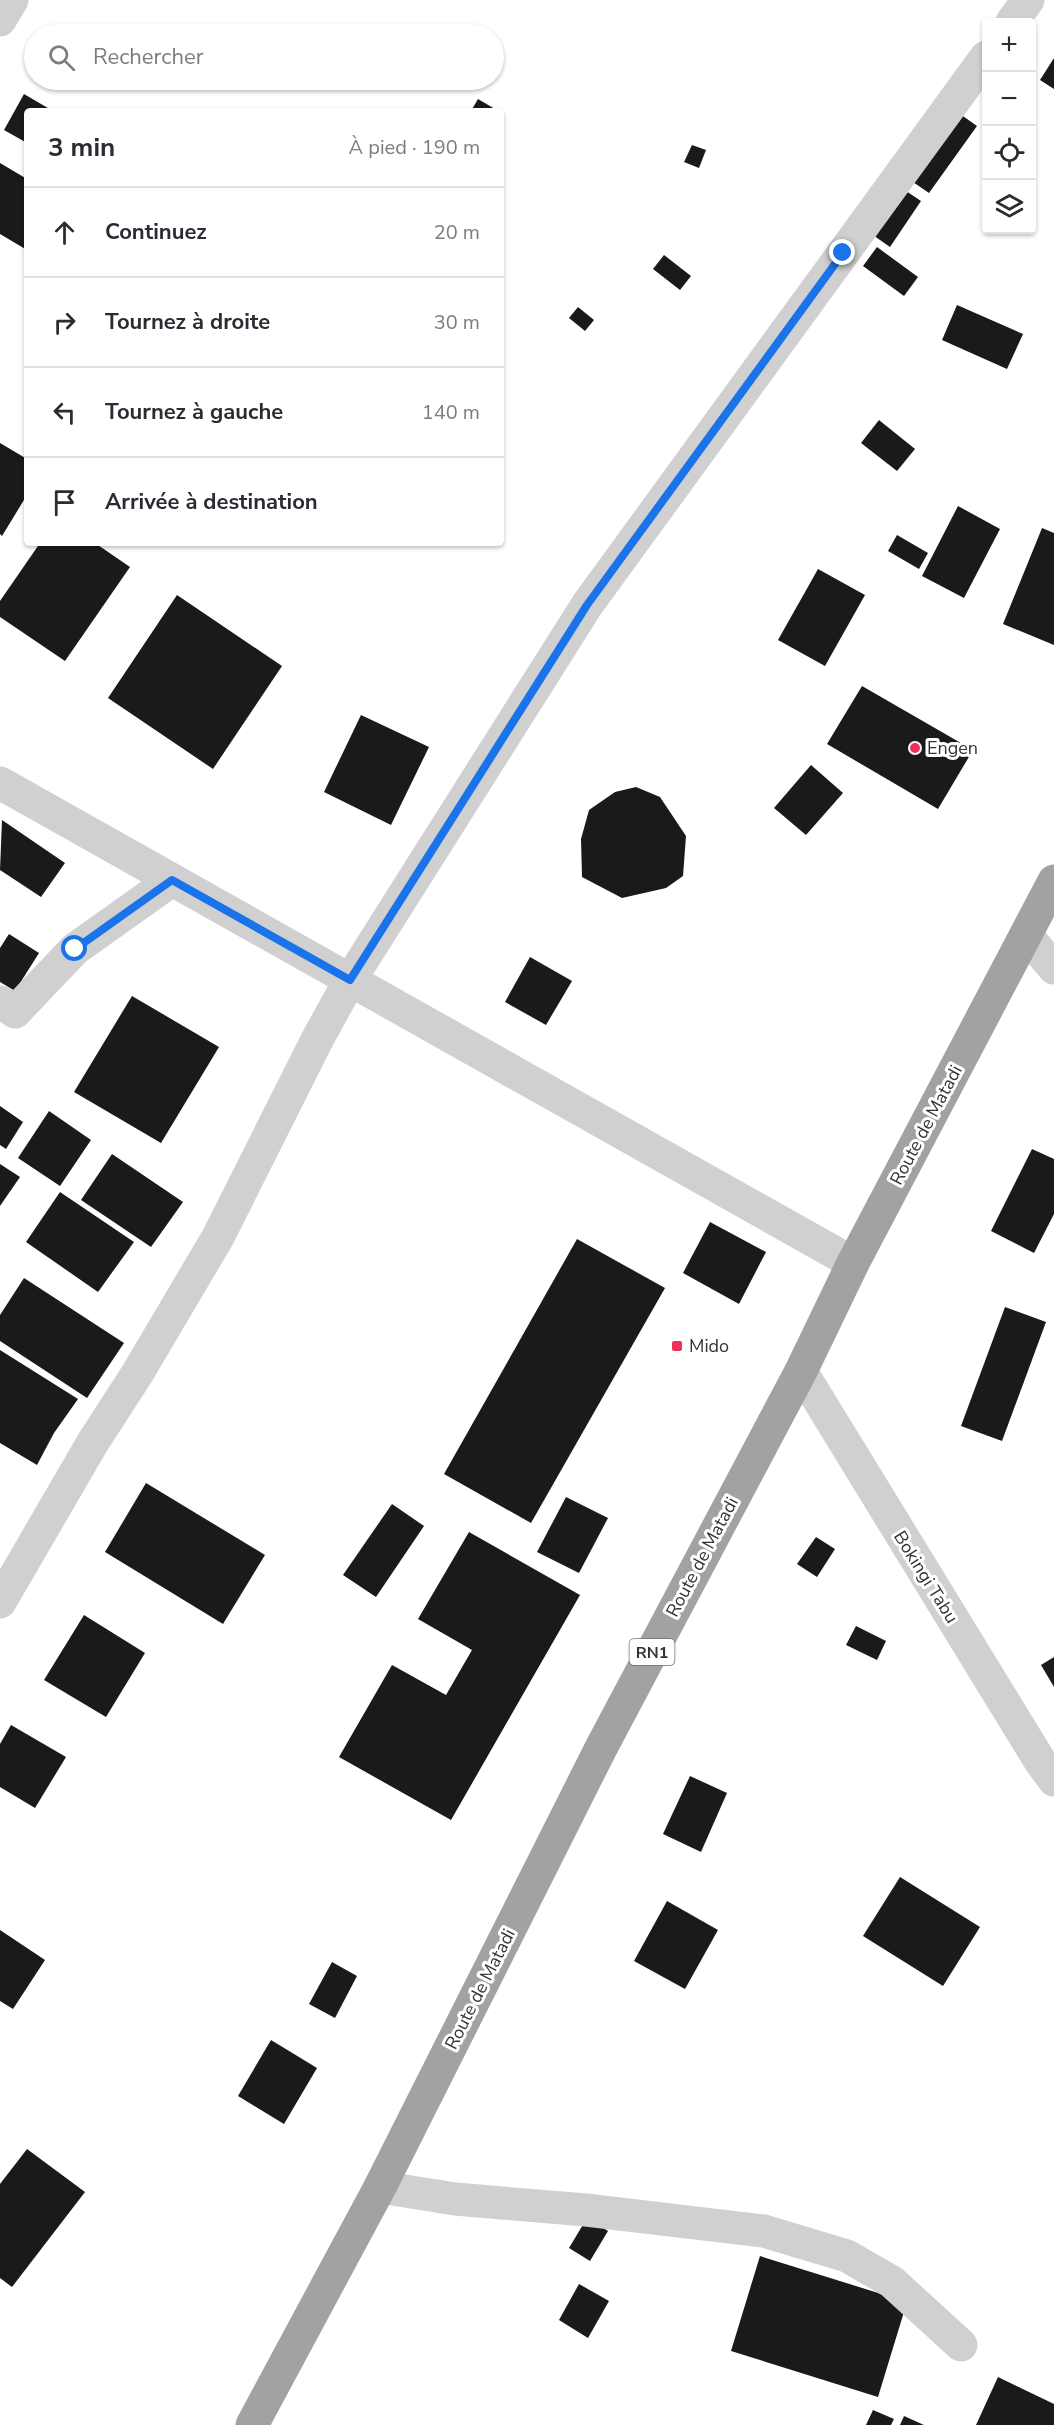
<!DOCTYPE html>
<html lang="fr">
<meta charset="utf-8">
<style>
:root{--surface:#fff;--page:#f7f7f7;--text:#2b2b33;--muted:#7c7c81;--line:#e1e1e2}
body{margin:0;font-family:"Nunito Sans",sans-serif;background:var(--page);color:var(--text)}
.controls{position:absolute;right:18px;top:18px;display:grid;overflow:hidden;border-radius:6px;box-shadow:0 2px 4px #0004}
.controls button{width:54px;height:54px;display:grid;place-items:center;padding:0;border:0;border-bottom:2px solid var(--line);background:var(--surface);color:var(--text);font:30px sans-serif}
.stop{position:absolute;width:18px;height:18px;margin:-14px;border:4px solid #1a73e8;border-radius:50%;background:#fff}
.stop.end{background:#1a73e8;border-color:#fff;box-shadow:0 2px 6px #0008}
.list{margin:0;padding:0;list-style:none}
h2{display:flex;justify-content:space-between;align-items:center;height:78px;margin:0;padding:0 24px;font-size:26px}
h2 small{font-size:20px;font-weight:400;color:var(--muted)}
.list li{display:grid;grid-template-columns:39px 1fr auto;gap:18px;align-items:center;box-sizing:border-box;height:90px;padding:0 24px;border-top:2px solid var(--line)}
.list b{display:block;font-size:22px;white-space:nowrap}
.list em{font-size:20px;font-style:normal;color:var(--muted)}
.icon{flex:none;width:33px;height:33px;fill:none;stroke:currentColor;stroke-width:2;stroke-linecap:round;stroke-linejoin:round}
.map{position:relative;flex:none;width:1054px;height:2425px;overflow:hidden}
.search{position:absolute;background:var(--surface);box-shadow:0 2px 4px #0004;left:24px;top:24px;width:480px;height:66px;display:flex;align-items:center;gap:15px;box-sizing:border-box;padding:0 21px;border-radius:33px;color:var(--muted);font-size:22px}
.panel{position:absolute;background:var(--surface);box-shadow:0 2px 4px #0004;left:24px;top:108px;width:480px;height:438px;border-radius:6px}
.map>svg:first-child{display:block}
.building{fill:#1a1a1a}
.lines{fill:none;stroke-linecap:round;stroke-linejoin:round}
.minor{stroke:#d0d0d0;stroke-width:33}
.trunk{stroke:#a2a2a2;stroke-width:33}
.route{stroke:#1a73e8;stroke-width:8}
.poi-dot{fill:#ee3059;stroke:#fff;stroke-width:2}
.labels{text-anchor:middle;stroke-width:6;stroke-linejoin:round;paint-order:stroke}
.shield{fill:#fff;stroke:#707070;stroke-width:1.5}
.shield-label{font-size:16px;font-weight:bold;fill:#333}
.poi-label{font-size:18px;fill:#333;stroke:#fff;text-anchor:start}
.street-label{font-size:18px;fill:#333;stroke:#fff}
</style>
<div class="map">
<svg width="1054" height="2425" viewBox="0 0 1054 2425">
<rect width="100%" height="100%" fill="#fff"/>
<g class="building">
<polygon points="1054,58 1054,89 1040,80"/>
<polygon points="308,80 331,80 327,89"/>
<polygon points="24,94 53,111 27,111 27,143 4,130"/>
<polygon points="478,99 495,109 494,111 471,111"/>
<polygon points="943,102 977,126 929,193 894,169"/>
<polygon points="692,145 706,150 699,168 684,162"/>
<polygon points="0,163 27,179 27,250 0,234"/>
<polygon points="891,181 921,201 890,247 860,226"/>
<polygon points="877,247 918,277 904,296 863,266"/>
<polygon points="664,255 691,276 680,290 653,269"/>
<polygon points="957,305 1023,334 1007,369 942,340"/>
<polygon points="578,307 594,320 585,331 569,318"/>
<polygon points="879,420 915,449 897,471 861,443"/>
<polygon points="0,443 27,459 27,495 2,536 0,534"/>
<polygon points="958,506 1000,529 964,598 922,576"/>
<polygon points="1042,528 1054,533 1054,645 1003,624"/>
<polygon points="897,535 928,553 919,569 888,551"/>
<polygon points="40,543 95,543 130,567 65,661 0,617 0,601"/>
<polygon points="818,569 865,595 825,666 778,640"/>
<polygon points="177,595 282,666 213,769 108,698"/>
<polygon points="862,686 973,750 938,809 827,744"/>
<polygon points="361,715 429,747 391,825 324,792"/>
<polygon points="811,765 843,793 806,835 774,808"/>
<polygon points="636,787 660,797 686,836 683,876 666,888 622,898 582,877 581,839 589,810 615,792"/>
<polygon points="2,820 65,863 41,897 0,870"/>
<polygon points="9,934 39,953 15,991 0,982 0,948"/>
<polygon points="530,957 572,981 546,1025 505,1002"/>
<polygon points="132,996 219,1047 161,1143 74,1092"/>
<polygon points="0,1106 23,1122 6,1149 0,1145"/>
<polygon points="49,1111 91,1140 60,1186 18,1158"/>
<polygon points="1032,1149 1054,1159 1054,1214 1034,1253 991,1231"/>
<polygon points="112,1154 183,1202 151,1247 81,1200"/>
<polygon points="0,1164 20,1177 0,1206"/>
<polygon points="60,1192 134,1242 98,1292 26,1242"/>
<polygon points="710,1222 766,1252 739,1304 683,1273"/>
<polygon points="577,1239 665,1288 531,1523 444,1474"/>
<polygon points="24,1278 124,1343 87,1398 0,1341 0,1315"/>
<polygon points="1005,1307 1046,1322 1002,1441 961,1426"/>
<polygon points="0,1350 78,1399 54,1433 37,1465 0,1443"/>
<polygon points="146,1483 265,1555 223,1624 105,1552"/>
<polygon points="566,1497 608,1518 579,1573 537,1552"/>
<polygon points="392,1504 424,1526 376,1597 343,1575"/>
<polygon points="469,1532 580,1595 451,1820 339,1757 392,1665 446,1695 472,1650 418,1619"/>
<polygon points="816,1537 835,1549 817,1577 797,1564"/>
<polygon points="84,1615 145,1653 106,1717 44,1680"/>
<polygon points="856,1626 886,1641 877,1660 846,1645"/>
<polygon points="1054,1657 1054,1687 1041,1665"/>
<polygon points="11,1725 66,1757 35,1808 0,1787 0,1744"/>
<polygon points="690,1776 727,1793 701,1852 663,1834"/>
<polygon points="900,1877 980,1927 943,1986 863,1936"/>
<polygon points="667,1901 718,1930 685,1989 634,1961"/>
<polygon points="0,1930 45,1960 13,2009 0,2001"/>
<polygon points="332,1962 357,1976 335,2018 309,2004"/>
<polygon points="271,2040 317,2068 284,2124 238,2096"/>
<polygon points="27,2149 85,2192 12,2287 0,2278 0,2184"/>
<polygon points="587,2218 608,2231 590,2261 569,2248"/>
<polygon points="760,2256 907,2302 878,2397 731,2351"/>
<polygon points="579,2284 609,2301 588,2338 559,2320"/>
<polygon points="998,2377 1054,2404 1054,2425 976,2425"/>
<polygon points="873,2410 894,2419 891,2425 866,2425"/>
<polygon points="904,2416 924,2425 900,2425"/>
</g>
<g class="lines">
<g class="minor">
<polyline points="0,20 12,0"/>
<polyline points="1012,22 1028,0"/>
<polyline points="0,783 853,1263"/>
<polyline points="1026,935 1054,968"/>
<polyline points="0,1002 15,1012 75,949 172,880"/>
<polyline points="801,1371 1040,1761 1054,1780"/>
<polyline points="0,1602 93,1442 137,1374 218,1237 318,1038 350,980 587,605 986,57"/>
<polyline points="380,2187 455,2199 586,2210 764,2231 847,2256 892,2282 961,2345"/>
</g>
<polyline class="trunk" points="252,2425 380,2187 601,1748 801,1371 853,1263 1054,881"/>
</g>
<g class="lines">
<polyline class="route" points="75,949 172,880 350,980 587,605 843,253"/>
</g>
<g class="poi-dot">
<circle cx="915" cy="748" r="6"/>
<rect x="671" y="1340" width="12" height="12" rx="3"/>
</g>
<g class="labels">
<rect class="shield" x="629.5" y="1639" width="45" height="26" rx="4.5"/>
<g class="shield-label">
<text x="652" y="1658">RN1</text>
</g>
<g class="poi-label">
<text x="927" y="754">Engen</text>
<text x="689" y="1352">Mido</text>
</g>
<g class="street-label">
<text transform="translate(926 1125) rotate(-62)" y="6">Route de Matadi</text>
<text transform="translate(702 1557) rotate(-62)" y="6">Route de Matadi</text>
<text transform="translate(926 1577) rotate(58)" y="6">Bokingi Tabu</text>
<text transform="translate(480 1989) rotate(-63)" y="6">Route de Matadi</text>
</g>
</g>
</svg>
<div class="controls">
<button>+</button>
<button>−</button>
<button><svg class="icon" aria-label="locate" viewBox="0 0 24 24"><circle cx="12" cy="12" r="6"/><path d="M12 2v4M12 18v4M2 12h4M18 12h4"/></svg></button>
<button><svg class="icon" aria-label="layers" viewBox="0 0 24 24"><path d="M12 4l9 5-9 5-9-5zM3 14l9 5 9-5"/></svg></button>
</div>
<div class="stop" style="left:75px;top:949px"></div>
<div class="stop end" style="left:843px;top:253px"></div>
<div class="search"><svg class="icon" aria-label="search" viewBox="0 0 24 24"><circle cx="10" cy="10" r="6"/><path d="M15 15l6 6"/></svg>Rechercher</div>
<section class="panel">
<h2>3 min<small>À pied · 190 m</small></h2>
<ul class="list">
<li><svg class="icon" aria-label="ahead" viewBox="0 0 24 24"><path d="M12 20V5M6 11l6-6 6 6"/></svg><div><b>Continuez</b></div><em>20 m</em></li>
<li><svg class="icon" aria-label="right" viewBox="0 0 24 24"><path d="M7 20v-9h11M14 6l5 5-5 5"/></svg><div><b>Tournez à droite</b></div><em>30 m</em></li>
<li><svg class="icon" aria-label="left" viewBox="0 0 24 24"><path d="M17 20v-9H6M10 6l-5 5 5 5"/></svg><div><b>Tournez à gauche</b></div><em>140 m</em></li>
<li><svg class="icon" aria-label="arrive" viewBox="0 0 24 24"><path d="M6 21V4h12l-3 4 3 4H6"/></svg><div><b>Arrivée à destination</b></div></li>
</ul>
</section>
</div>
